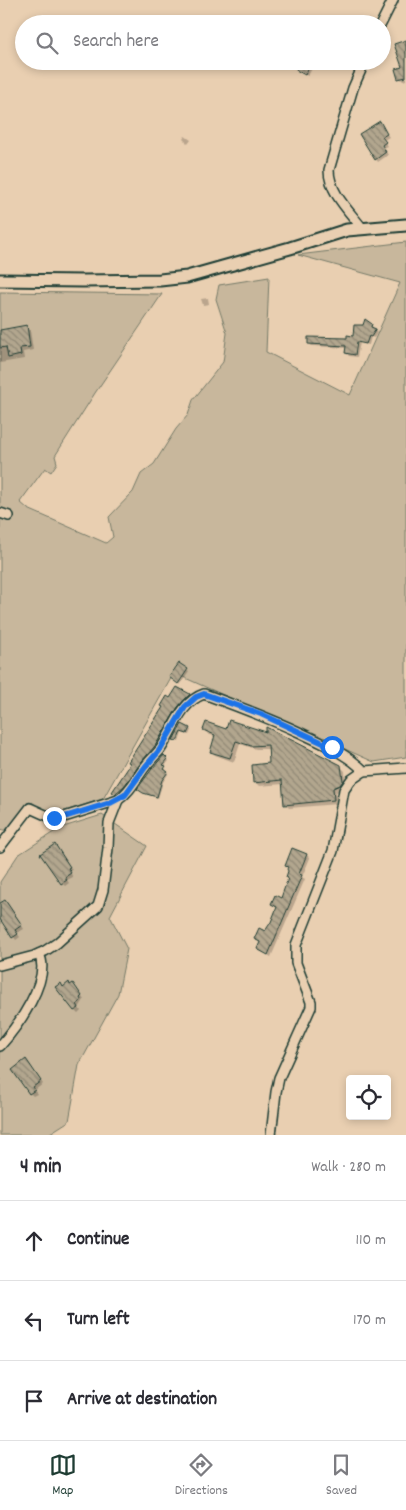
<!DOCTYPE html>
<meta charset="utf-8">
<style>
:root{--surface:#fff;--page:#f2f2f3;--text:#2b2b33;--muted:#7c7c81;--line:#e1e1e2;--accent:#1f3d34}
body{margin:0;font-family:Dekko,sans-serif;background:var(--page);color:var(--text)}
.controls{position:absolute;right:15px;bottom:15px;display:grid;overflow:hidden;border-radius:5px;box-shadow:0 2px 8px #0003}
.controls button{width:45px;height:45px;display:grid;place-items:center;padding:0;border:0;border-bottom:1px solid var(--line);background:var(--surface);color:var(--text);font:25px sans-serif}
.stop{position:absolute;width:15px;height:15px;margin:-11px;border:4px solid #1a73e8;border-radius:50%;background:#fff}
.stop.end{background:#1a73e8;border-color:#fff;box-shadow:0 1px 5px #0008}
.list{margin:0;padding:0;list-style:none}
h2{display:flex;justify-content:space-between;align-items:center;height:65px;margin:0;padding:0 20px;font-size:21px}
h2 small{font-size:16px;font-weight:400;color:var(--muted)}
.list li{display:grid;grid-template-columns:32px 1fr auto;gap:15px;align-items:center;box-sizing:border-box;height:80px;padding:0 20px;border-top:1px solid var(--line)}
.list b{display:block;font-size:19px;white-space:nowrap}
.list em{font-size:16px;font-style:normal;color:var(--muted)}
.icon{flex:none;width:28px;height:28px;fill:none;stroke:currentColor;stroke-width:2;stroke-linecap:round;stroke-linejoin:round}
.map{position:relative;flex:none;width:406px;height:1135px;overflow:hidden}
.search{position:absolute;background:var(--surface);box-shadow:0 2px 8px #0003;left:15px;right:15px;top:15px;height:55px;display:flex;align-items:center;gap:12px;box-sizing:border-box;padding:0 18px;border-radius:28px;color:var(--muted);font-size:19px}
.sheet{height:305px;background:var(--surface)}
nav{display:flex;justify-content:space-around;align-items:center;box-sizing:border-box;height:70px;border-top:1px solid var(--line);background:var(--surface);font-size:14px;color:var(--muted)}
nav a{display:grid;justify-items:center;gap:2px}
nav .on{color:var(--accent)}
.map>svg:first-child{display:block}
.green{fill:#c8b79c;stroke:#747a68}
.shadow{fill:#0003}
.building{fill:url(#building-back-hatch);stroke:#1f3d34}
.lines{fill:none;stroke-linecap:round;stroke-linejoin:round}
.minor-casing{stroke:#1f3d34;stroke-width:12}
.tertiary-casing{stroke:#1f3d34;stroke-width:15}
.minor{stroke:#e9cfb1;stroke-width:9}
.tertiary{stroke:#e9cfb1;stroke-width:11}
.route{stroke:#1a73e8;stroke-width:6}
</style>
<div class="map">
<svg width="406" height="1135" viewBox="0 0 406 1135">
<defs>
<pattern id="building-back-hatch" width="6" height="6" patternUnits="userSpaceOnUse" patternTransform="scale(1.25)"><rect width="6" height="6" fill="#b2a68e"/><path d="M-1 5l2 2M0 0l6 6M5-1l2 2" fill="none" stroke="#908875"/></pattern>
</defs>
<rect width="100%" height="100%" fill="#e9cfb1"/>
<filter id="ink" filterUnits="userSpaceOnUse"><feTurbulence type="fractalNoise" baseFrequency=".02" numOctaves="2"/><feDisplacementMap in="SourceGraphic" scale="10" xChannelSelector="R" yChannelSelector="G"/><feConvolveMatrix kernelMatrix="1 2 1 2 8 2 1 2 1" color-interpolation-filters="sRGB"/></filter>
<g filter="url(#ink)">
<g class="green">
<polygon points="406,242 406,757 374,762 174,673 103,799 49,816 32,802 14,833 0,829 0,292 162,294 95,393 55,456 57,463 51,472 45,468 20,502 28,509 106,543 113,537 109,517 133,492 141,474 154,464 176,429 188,415 193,400 223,362 227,333 216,299 219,285 269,277 266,352 350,395 400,283 298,255"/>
<polygon points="102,815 147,846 110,916 127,949 118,994 79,1065 69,1121 47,1135 0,1135 0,882 18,855 60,828"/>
</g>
<g class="shadow">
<polygon points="284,19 289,24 280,24"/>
<polygon points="406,42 406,80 403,81 400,78 403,68"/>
<polygon points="302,61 316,61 308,76 300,72"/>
<polygon points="382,126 389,137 384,140 388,146 384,148 388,155 378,162 376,159"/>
<polygon points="185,136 191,140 188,144 183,139"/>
<polygon points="208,298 209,304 203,305 201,299"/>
<polygon points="371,325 377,333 374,338 371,337 369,345 360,343 357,357 349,356 346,353 347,348 312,346 309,344 355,338"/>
<polygon points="26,327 30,330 33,350 23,352 24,359 0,363 0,331"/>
<polygon points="179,664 189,672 180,685 172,679"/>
<polygon points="178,688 192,698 157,749 127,788 118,796 113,792 129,769 164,707"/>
<polygon points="206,724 340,766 345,771 346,786 344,789 336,792 337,804 289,808 285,804 283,784 259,786 255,782 270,764 269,749 256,749 240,744 234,762 215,755 211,751 216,737 208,734 204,730"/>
<polygon points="182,726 191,730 189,735 182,733 179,742 175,740"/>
<polygon points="164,757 169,761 164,767 166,769 165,772 168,774 163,782 158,798 146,794 140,790"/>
<polygon points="57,848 72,870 69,871 73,877 67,880 69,883 65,886 62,883"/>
<polygon points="292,850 307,855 310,858 302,877 305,879 271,957 258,949 261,943 255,938 266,932 277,908 272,904 281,899 289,879 287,877 289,868 286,865"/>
<polygon points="0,904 8,904 24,929 17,933 20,937 16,940 0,917"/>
<polygon points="71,986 76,988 84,1000 79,1008 81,1011 78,1014 75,1011"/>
<polygon points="26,1060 43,1084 35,1090 37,1094 33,1096 30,1093"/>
</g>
<g class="building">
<polygon points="406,40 406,77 398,79 395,69 402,67 394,44"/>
<polygon points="301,61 312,61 305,75 296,70"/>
<polygon points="380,121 387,134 382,137 386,142 382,145 386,152 375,160 359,134"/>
<polygon points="365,319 372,324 371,327 376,329 371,337 369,336 366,344 357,342 355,355 345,353 346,346 308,344 308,337 347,338 347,335 353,336 354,325 363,325"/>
<polygon points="27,325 30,347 20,348 21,355 8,358 6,347 0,348 0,330"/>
<polygon points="179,663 188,669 178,684 169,677"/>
<polygon points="177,687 190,694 178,707 155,746 142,761 125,785 115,794 112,792 128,768 130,763 128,762 163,707 161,706 167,696 170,698"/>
<polygon points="229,720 266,732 266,727 341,765 343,781 340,785 333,788 334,800 284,805 282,780 253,783 252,765 269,763 268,745 251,746 236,741 230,758 210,752 215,735 203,730 206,722 226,729"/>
<polygon points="182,724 190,728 187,734 181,732 177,741 173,740"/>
<polygon points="164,755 168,759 163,765 166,766 164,769 168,772 162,780 157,797 143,793 137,789 152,769"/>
<polygon points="55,844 70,867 68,868 71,873 65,877 67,880 61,884 40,854"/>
<polygon points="292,848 307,854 299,874 302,875 268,955 257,949 260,942 254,939 259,928 265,931 271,922 277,907 271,904 275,895 281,898 288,878 286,877 288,871 287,869 288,867 285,866"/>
<polygon points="5,900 22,925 15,930 18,934 12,938 0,919 0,903"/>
<polygon points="69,982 70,985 73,983 82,996 80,998 81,1000 80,1002 77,1004 79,1008 74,1011 55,987 61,983 63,987"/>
<polygon points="26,1059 41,1081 33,1087 35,1090 29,1094 12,1070"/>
</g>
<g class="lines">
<defs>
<g id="minor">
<polyline points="381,24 393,0"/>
<path d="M362 228C349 211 329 192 329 170L353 88 365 61"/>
<polyline points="0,513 9,516"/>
<path d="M0 847 30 808 50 817 61 818 118 800C130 792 136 779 145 767 149 761 155 756 160 750 173 731 180 702 204 694 237 706 269 718 301 733 324 744 346 753 364 771"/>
<polyline points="0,965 34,956 45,951 57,943 98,906 103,890 108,848 109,823 118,800"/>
<path d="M0 1046C17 1027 52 979 39 954"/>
<polyline points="271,1135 276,1092 279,1078 311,1007 311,1002 296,963 296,945 333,851 344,790 351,780 364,771 406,768"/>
</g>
<polyline id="tertiary" points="0,280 83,281 160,280 187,277 290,248 347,230 406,225"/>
</defs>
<use href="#minor" class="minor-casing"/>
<use href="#tertiary" class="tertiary-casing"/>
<use href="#minor" class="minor"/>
<use href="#tertiary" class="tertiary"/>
</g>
</g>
<g class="lines" filter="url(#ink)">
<polyline class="route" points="54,818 61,818 110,803 125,795 146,766 159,751 185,707 196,697 204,694 261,714 332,747"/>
</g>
</svg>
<div class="controls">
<button><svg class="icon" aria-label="locate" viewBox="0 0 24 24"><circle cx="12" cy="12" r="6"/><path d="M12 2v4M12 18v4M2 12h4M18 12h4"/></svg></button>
</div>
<div class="stop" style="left:332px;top:747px"></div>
<div class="stop end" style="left:54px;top:818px"></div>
<div class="search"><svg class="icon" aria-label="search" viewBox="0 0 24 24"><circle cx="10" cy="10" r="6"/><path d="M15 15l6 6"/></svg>Search here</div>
</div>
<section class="sheet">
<h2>4 min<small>Walk · 280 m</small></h2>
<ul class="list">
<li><svg class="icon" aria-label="ahead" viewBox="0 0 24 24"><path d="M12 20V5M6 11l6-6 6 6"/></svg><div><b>Continue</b></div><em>110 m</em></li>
<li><svg class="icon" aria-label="left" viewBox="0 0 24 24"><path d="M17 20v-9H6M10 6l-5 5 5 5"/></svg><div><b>Turn left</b></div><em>170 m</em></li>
<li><svg class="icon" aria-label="arrive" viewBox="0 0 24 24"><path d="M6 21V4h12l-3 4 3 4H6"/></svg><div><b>Arrive at destination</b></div></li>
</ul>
</section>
<nav>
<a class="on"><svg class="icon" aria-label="map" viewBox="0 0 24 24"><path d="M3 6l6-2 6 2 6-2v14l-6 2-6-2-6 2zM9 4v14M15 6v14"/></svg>Map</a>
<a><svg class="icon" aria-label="directions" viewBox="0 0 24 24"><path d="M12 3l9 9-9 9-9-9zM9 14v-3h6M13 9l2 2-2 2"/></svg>Directions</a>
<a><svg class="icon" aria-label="saved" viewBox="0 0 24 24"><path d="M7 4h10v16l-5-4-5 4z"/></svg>Saved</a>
</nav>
